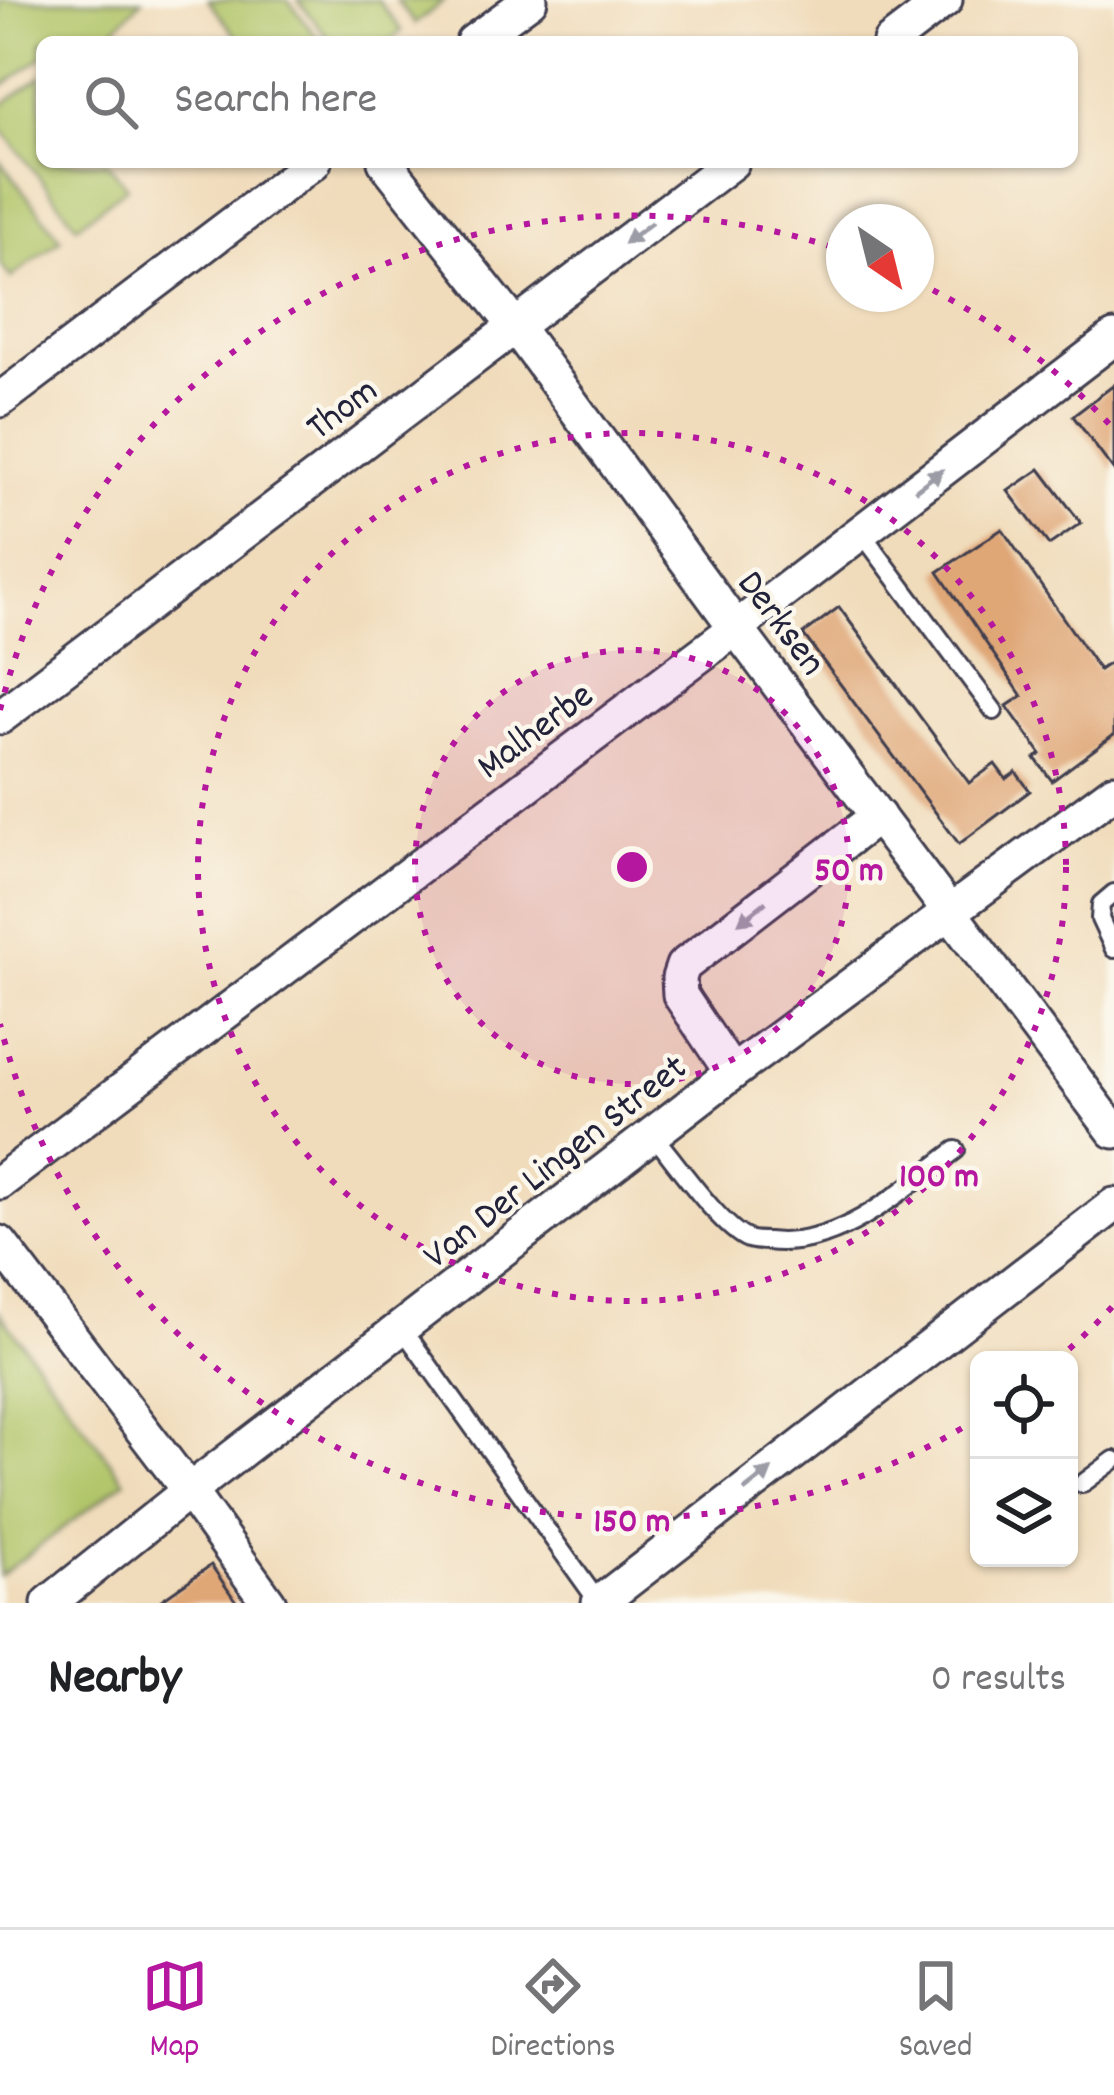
<!DOCTYPE html>
<style>
:root{--surface:#fff;--page:#f2f2f2;--text:#202124;--muted:#757577;--line:#e0e0e0;--accent:#b5179e}
body{margin:0;font-family:Dekko,sans-serif;background:var(--page);color:var(--text)}
.controls{position:absolute;right:36px;bottom:36px;display:grid;overflow:hidden;border-radius:18px;box-shadow:0 3px 9px #0004}
.controls button{width:108px;height:108px;display:grid;place-items:center;padding:0;border:0;border-bottom:3px solid var(--line);background:var(--surface);color:var(--text);font:60px sans-serif}
.compass{position:absolute;left:826px;top:204px;width:108px;height:108px;border-radius:50%;background:var(--surface);box-shadow:0 3px 9px #0004;rotate:145deg}
.list{margin:0;padding:0;list-style:none}
h2{display:flex;justify-content:space-between;align-items:center;height:156px;margin:0;padding:0 48px;font-size:51px}
h2 small{font-size:39px;font-weight:400;color:var(--muted)}
.icon{flex:none;width:66px;height:66px;fill:none;stroke:currentColor;stroke-width:2;stroke-linecap:round;stroke-linejoin:round}
.map{position:relative;flex:none;width:1114px;height:1603px;overflow:hidden}
.search{position:absolute;background:var(--surface);box-shadow:0 3px 9px #0004;left:36px;right:36px;top:36px;height:132px;display:flex;align-items:center;gap:30px;box-sizing:border-box;padding:0 42px;border-radius:18px;color:var(--muted);font-size:45px}
.sheet{height:324px;background:var(--surface)}
nav{display:flex;justify-content:space-around;align-items:center;box-sizing:border-box;height:168px;border-top:3px solid var(--line);background:var(--surface);font-size:33px;color:var(--muted)}
nav a{display:grid;justify-items:center;gap:6px}
nav .on{color:var(--accent)}
.map>svg:first-child{display:block}
.green{fill:#b1c569;stroke:#6a7452;stroke-width:3}
.building{fill:#dfa676}
.lines{fill:none;stroke-linecap:round;stroke-linejoin:round}
.service-casing{stroke:#413e4e;stroke-width:22}
.minor-casing{stroke:#413e4e;stroke-width:39}
.service{stroke:#fff;stroke-width:16}
.minor{stroke:#fff;stroke-width:33}
.oneway{fill:#9c9ca7}
.ring{fill:none;stroke:#b5179e;stroke-width:6;stroke-dasharray:6 12}
.labels{text-anchor:middle;stroke-width:9;stroke-linejoin:round;paint-order:stroke}
.street-label{font-size:39px;fill:#22223b;stroke:#fbf7ec}
.centre{fill:#b5179e;stroke:#fbf7ec;stroke-width:6}
.ring-label{font-size:36px;text-anchor:middle;font-weight:bold;fill:#b5179e;stroke:#fbf7ec;stroke-width:9;stroke-linejoin:round;paint-order:stroke}
</style>
<div class="map">
<svg width="1114" height="1603" viewBox="0 0 1114 1603">
<rect width="100%" height="100%" fill="#fbf7ec"/>
<filter id="ink" filterUnits="userSpaceOnUse"><feTurbulence type="fractalNoise" baseFrequency=".00833" numOctaves="2"/><feDisplacementMap in="SourceGraphic" scale="24" xChannelSelector="R" yChannelSelector="G"/><feConvolveMatrix kernelMatrix="1 2 1 2 8 2 1 2 1" color-interpolation-filters="sRGB"/></filter>
<filter id="wash" filterUnits="userSpaceOnUse"><feTurbulence type="fractalNoise" baseFrequency=".004" numOctaves="4" result="noise"/><feDisplacementMap in="SourceGraphic" scale="48" xChannelSelector="R" yChannelSelector="G"/><feGaussianBlur stdDeviation="2.7" result="paint"/><feColorMatrix in="noise" values="0 0 0 0 0 0 0 0 0 0 0 0 0 0 0 0 0 1.4 0 .05"/><feComposite in="paint" operator="in"/></filter>
<g filter="url(#wash)">
<rect width="100%" height="100%" fill="#f0dbba"/>
<g class="green">
<polygon points="0,0 142,0 101,42 42,42 42,57 0,88"/>
<polygon points="208,0 288,0 321,42 241,42"/>
<polygon points="298,0 378,0 402,31 388,42 331,42"/>
<polygon points="396,0 445,0 415,24"/>
<polygon points="41,76 42,162 107,162 127,187 77,226 0,127 0,107"/>
<polygon points="0,161 61,239 11,278 0,264"/>
<polygon points="0,1313 125,1481 0,1576"/>
</g>
<g id="blocks">
<g class="building">
<polygon points="1114,385 1114,471 1073,416"/>
<polygon points="1040,469 1081,523 1049,545 1008,491"/>
<polygon points="1002,529 1099,670 1114,660 1114,735 1052,781 1035,758 1041,754 1007,706 1022,696 938,572"/>
<polygon points="839,607 969,783 995,764 1006,779 1016,772 1030,791 959,844 803,634"/>
<polygon points="211,1565 237,1603 157,1603"/>
</g>
</g>
</g>
<g filter="url(#ink)">
<use href="#blocks" fill-opacity="0" stroke="#413e4e" stroke-width="3"/>
<g class="lines">
<defs>
<g id="service">
<polyline points="861,532 994,711"/>
<polyline points="1114,893 1101,904 1100,919 1114,949"/>
<path d="M654 1136C674 1160 722 1229 748 1239 754 1241 761 1241 767 1241 840 1250 901 1190 956 1150"/>
<polyline points="402,1328 599,1603"/>
<polyline points="1082,1484 1114,1460"/>
</g>
<g id="minor">
<polyline points="473,42 530,0"/>
<polyline points="890,42 945,0"/>
<polyline points="385,162 515,326 736,628 1114,1131"/>
<polyline points="0,400 314,162"/>
<polyline points="0,717 732,162"/>
<polyline points="732,1073 680,995 679,978 683,966 878,816"/>
<polyline points="0,1182 736,628 1114,338"/>
<polyline points="0,1243 189,1491 269,1603"/>
<polyline points="49,1603 189,1491 732,1073 1114,791"/>
<polyline points="599,1603 1114,1205"/>
</g>
</defs>
<use href="#service" class="service-casing"/>
<use href="#minor" class="minor-casing"/>
<use href="#service" class="service"/>
<use href="#minor" class="minor"/>
</g>
<defs><path id="oneway-solid" d="M-6-.8H1V-3.2L6.5 0L1 3.2V.8H-6Z" transform="scale(3)"/></defs>
<g class="oneway">
<use href="#oneway-solid" transform="translate(638 233) rotate(143)"/>
<use href="#oneway-solid" transform="translate(929 480) rotate(-37)"/>
<use href="#oneway-solid" transform="translate(752 913) rotate(142)"/>
<use href="#oneway-solid" transform="translate(758 1480) rotate(-38)"/>
</g>
</g>
<circle cx="632" cy="867" r="217" fill="#b5179e" fill-opacity=".12"/>
<g class="ring">
<circle cx="632" cy="867" r="217"/>
<circle cx="632" cy="867" r="434"/>
<path d="M1112 1307A651 651 0 0 1 1059 1358M977 1419A651 651 0 0 1 0 1024M0 710A651 651 0 0 1 844 251M917 282A651 651 0 0 1 1112 427"/>
</g>
<g class="labels">
<g class="street-label">
<text transform="translate(340 406) rotate(-37)" y="14">Thom</text>
<text transform="translate(784 621) rotate(53)" y="14">Derksen</text>
<text transform="translate(533 728) rotate(-37)" y="14">Malherbe</text>
<text transform="translate(553 1159) rotate(-38)" y="14">Van Der Lingen Street</text>
</g>
</g>
<circle cx="632" cy="867" r="18" class="centre"/>
<g class="ring-label">
<text x="849" y="880">50 m</text>
<text x="939" y="1186">100 m</text>
<text x="632" y="1531">150 m</text>
</g>
</svg>
<div class="controls">
<button><svg class="icon" aria-label="locate" viewBox="0 0 24 24"><circle cx="12" cy="12" r="6"/><path d="M12 2v4M12 18v4M2 12h4M18 12h4"/></svg></button>
<button><svg class="icon" aria-label="layers" viewBox="0 0 24 24"><path d="M12 4l9 5-9 5-9-5zM3 14l9 5 9-5"/></svg></button>
</div>
<svg class="compass" viewBox="-18 -18 36 36"><path d="M0-13l5 13h-10z" fill="#e53935"/><path d="M0 13l5-13h-10z" fill="#757577"/></svg>
<div class="search"><svg class="icon" aria-label="search" viewBox="0 0 24 24"><circle cx="10" cy="10" r="6"/><path d="M15 15l6 6"/></svg>Search here</div>
</div>
<section class="sheet">
<h2>Nearby<small>0 results</small></h2>
<ul class="list">
</ul>
</section>
<nav>
<a class="on"><svg class="icon" aria-label="map" viewBox="0 0 24 24"><path d="M3 6l6-2 6 2 6-2v14l-6 2-6-2-6 2zM9 4v14M15 6v14"/></svg>Map</a>
<a><svg class="icon" aria-label="directions" viewBox="0 0 24 24"><path d="M12 3l9 9-9 9-9-9zM9 14v-3h6M13 9l2 2-2 2"/></svg>Directions</a>
<a><svg class="icon" aria-label="saved" viewBox="0 0 24 24"><path d="M7 4h10v16l-5-4-5 4z"/></svg>Saved</a>
</nav>
